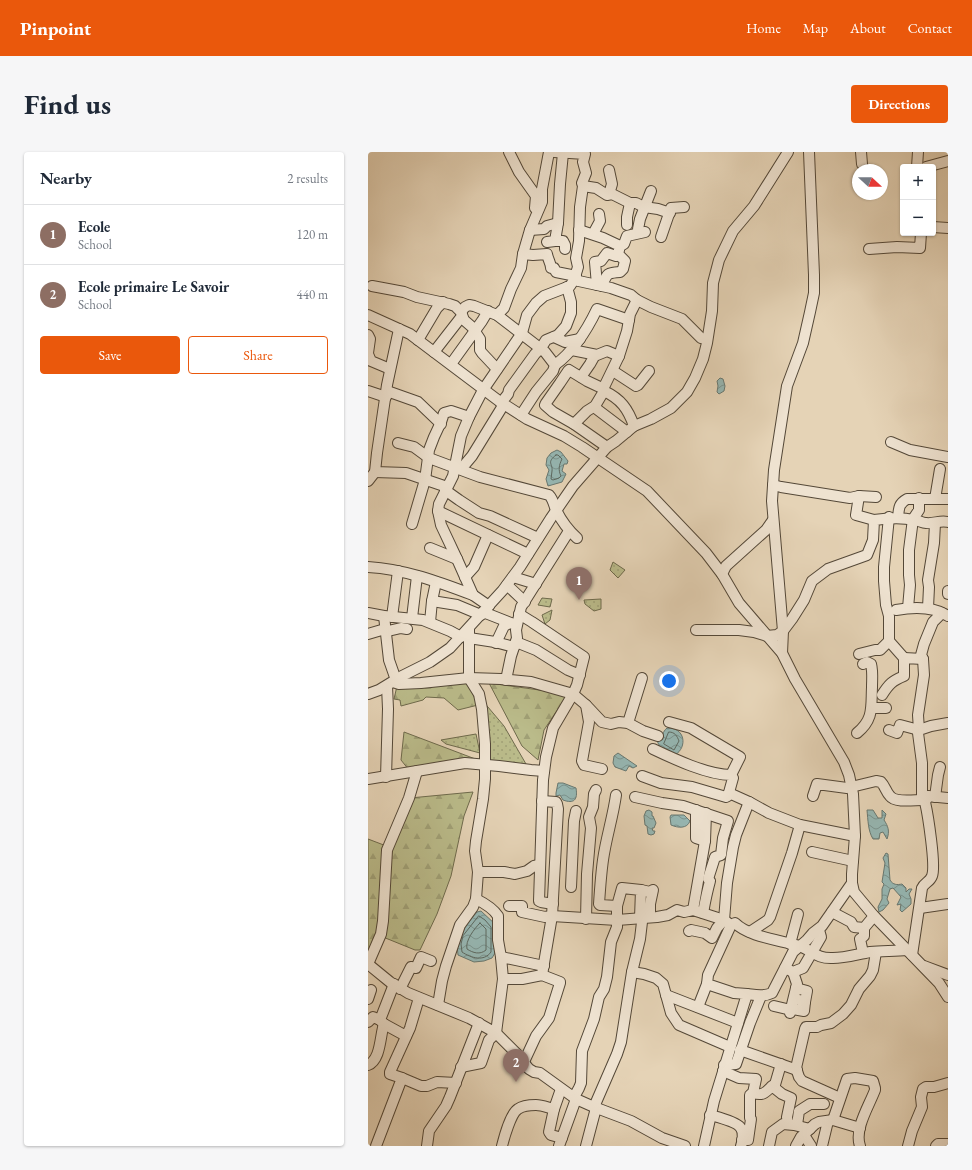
<!DOCTYPE html>
<meta charset="utf-8">
<style>
:root{--surface:#fff;--page:#f6f6f7;--text:#1f2937;--muted:#747a83;--line:#e0e1e3;--accent:#ea580c}
body{margin:0;font-family:"EB Garamond",serif;background:var(--page);color:var(--text)}
.controls{position:absolute;right:12px;top:12px;display:grid;overflow:hidden;border-radius:4px;box-shadow:0 1px 3px #0004}
.controls button{width:36px;height:36px;display:grid;place-items:center;padding:0;border:0;border-bottom:1px solid var(--line);background:var(--surface);color:var(--text);font:20px sans-serif}
.compass{position:absolute;left:484px;top:12px;width:36px;height:36px;border-radius:50%;background:var(--surface);box-shadow:0 1px 3px #0004;rotate:111deg}
.you{position:absolute;left:301px;top:529px;width:14px;height:14px;margin:-10px;border:3px solid #fff;border-radius:50%;background:#1a73e8;box-shadow:0 0 0 6px #1a73e833}
.badge{display:grid;place-items:center;width:26px;height:26px;border-radius:50%;background:var(--accent);color:#fff;font-size:13px;font-weight:700}
.pin{position:absolute;translate:-50% -33px;filter:drop-shadow(0 1px 2px #0008)}
.pin::after{content:'';position:absolute;top:21px;width:14px;height:12px;background:inherit;clip-path:polygon(0 0,100% 0,50% 100%)}
.list{margin:0;padding:0;list-style:none}
h2{display:flex;justify-content:space-between;align-items:center;height:52px;margin:0;padding:0 16px;font-size:17px}
h2 small{font-size:13px;font-weight:400;color:var(--muted)}
.list li{display:grid;grid-template-columns:26px 1fr auto;gap:12px;align-items:center;box-sizing:border-box;height:60px;padding:0 16px;border-top:1px solid var(--line)}
.list b{display:block;font-size:15px;white-space:nowrap}
.list p{margin:0;font-size:13px;white-space:nowrap;color:var(--muted)}
.list em{font-size:13px;font-style:normal;color:var(--muted)}
.actions{display:flex;gap:8px;padding:12px 16px}
.actions a{flex:1;padding:9px 0;border:1px solid var(--accent);border-radius:4px;text-align:center;font-size:14px;color:var(--accent)}
.actions .main{background:var(--accent);color:#fff}
.map{position:relative;flex:none;width:580px;height:994px;overflow:hidden;border-radius:4px}
header{display:flex;align-items:center;gap:24px;box-sizing:border-box;height:56px;padding:0 20px;background:var(--accent);color:#fff}
header strong{font-size:19px}
nav{display:flex;gap:22px;margin-inline-start:auto;font-size:14px}
.intro{display:flex;align-items:center;justify-content:space-between;box-sizing:border-box;height:96px;padding:0 24px}
h1{margin:0;font-size:28px}
.button{padding:10px 18px;border-radius:4px;background:var(--accent);color:#fff;font-size:14px;font-weight:700}
main{display:flex;gap:24px;padding:0 24px}
aside{flex:1;background:var(--surface);border-radius:4px;box-shadow:0 1px 3px #0004}
.map>svg:first-child{display:block}
.grass{fill:url(#grass-dots);stroke:#6e6a4c}
.forest{fill:url(#forest-firs);stroke:#6e6a4c}
.water{fill:url(#water-waves);stroke:#687871}
.lines{fill:none;stroke-linecap:round;stroke-linejoin:round}
.shore{stroke:#5c6860;stroke-width:1}
.minor-casing{stroke:#544838;stroke-width:12}
.minor{stroke:#eee2d0;stroke-width:10}
</style>
<header>
<strong>Pinpoint</strong>
<nav><a>Home</a><a>Map</a><a>About</a><a>Contact</a></nav>
</header>
<div class="intro"><h1>Find us</h1><a class="button">Directions</a></div>
<main>
<aside>
<h2>Nearby<small>2 results</small></h2>
<ul class="list">
<li><span class="badge" style="background:#8d6e63">1</span><div><b>Ecole</b><p>School</p></div><em>120 m</em></li>
<li><span class="badge" style="background:#8d6e63">2</span><div><b>Ecole primaire Le Savoir</b><p>School</p></div><em>440 m</em></li>
</ul>
<div class="actions"><a class="main">Save</a><a>Share</a></div>
</aside>
<div class="map">
<svg width="580" height="994" viewBox="0 0 580 994">
<defs>
<pattern id="grass-dots" width="8" height="8" patternUnits="userSpaceOnUse"><rect width="8" height="8" fill="#babb8a"/><path d="M2 2h.1M6 6h.1" fill="none" stroke="#a0a076" stroke-width="1.8" stroke-linecap="round"/></pattern>
<pattern id="forest-firs" width="22" height="20" patternUnits="userSpaceOnUse"><rect width="22" height="20" fill="#babb8a"/><path d="M5 1l3.5 6h-7zM16 11l3.5 6h-7z" fill="#a0a076"/></pattern>
<pattern id="water-waves" width="16" height="10" patternUnits="userSpaceOnUse"><rect width="16" height="10" fill="#96b7b3"/><path d="M0 5q4-4 8 0t8 0" fill="none" stroke="#7a9490"/></pattern>
</defs>
<rect width="100%" height="100%" fill="#e5d3b6"/>
<filter id="stains"><feTurbulence type="fractalNoise" baseFrequency=".005" numOctaves="4"/><feColorMatrix values="0 0 0 0 .2 0 0 0 0 .09 0 0 0 0 .02 0 0 0 .5 -.17"/></filter>
<radialGradient id="worn" r=".72"><stop offset=".6" stop-color="#630" stop-opacity="0"/><stop offset="1" stop-color="#630" stop-opacity=".3"/></radialGradient>
<g class="grass">
<polygon points="245,410 257,418 250,426 242,418"/>
<polygon points="174,446 184,447 182,455 170,453"/>
<polygon points="233,447 233,457 226,459 217,452 216,448"/>
<polygon points="184,458 182,468 177,472 174,463"/>
<polygon points="114,548 136,574 158,612 156,616 119,609"/>
<polygon points="108,582 112,601 78,592 73,588"/>
</g>
<g class="forest">
<polygon points="99,530 110,553 90,558 76,546 58,545 55,548 33,554 32,548 26,547 29,534"/>
<polygon points="121,531 200,542 176,578 170,608 154,594"/>
<polygon points="36,580 110,608 41,618 33,608"/>
<polygon points="105,640 96,664 83,724 69,762 52,798 47,798 15,785 0,812 0,687 21,695 42,646"/>
</g>
<g class="water">
<polygon points="352,226 355,227 357,234 356,239 351,242 349,240 350,234 349,229"/>
<polygon points="189,298 193,300 200,309 199,312 196,312 194,319 198,322 194,330 180,334 178,327 181,318 178,313 179,306 183,301"/>
<path d="M299 576C317 575 320 595 307 603 299 599 291 597 289 588 296 584 294 580 299 576Z"/>
<polygon points="250,601 269,614 265,616 261,614 258,619 247,615 245,611 246,604"/>
<path d="M190 631H195L208 636C210 648 206 652 195 648L192 643 188 644V641Z"/>
<polygon points="281,658 284,660 284,664 285,664 288,671 286,676 284,676 285,679 287,679 286,682 283,683 280,682 279,674 277,673 276,664 278,659"/>
<path d="M499 658H505L510 666H514V658L518 662 516 668C520 674 522 679 519 687L515 680 512 681 511 687H505C500 679 500 668 499 658Z"/>
<path d="M303 663H316L322 669C319 677 310 676 303 673L302 665Z"/>
<path d="M518 701 520 702 522 728C525 733 529 733 534 732L538 736V740L541 737H544L541 742 543 747V752L534 760 532 758 533 752 529 753 533 745 525 736 522 737 519 747 521 751 515 758 511 760 510 755 514 747V737L516 732 514 730 517 711 515 706Z"/>
<path d="M113 759 128 773 127 801 124 806 116 809 106 810 90 803C90 800 89 796 89 793 89 785 103 767 109 760Z"/>
</g>
<g class="lines">
<g class="shore">
<path d="M188 303H190L194 307C191 313 190 318 193 324L191 326 185 328 183 327C183 324 184 322 184 319 185 311 178 311 188 303Z"/>
<path d="M301 580C307 580 309 584 311 589L306 598 296 592Z"/>
<path d="M111 764 117 768 123 775V800C116 810 103 806 94 800L93 792 95 784Z"/>
<path d="M112 771 118 777V798C112 803 105 801 99 797 97 789 106 777 112 771Z"/>
</g>
<defs>
<g id="minor">
<polyline points="141,0 151,20 168,44 167,56"/>
<polyline points="186,0 217,2 215,10 218,21 214,31 215,34 212,55 211,89 208,106 210,115 206,128"/>
<polyline points="493,0 494,12"/>
<polyline points="549,15 550,0"/>
<polyline points="558,15 580,9"/>
<polyline points="241,18 244,32 241,42"/>
<polyline points="215,34 228,36 239,43 244,42 262,51 268,51 276,55 290,57 302,61"/>
<polyline points="259,73 259,65 262,51"/>
<polyline points="565,75 580,76"/>
<polyline points="270,77 272,67 283,39"/>
<polyline points="162,78 176,77 179,74 190,71"/>
<path d="M211 78 235 86 252 94 250 102 257 109 255 117 252 120C239 121 239 121 234 134"/>
<polyline points="225,82 232,69 231,62"/>
<polyline points="293,85 303,56 316,55"/>
<polyline points="187,89 195,89 197,93 197,97"/>
<polyline points="179,90 187,89 190,71 192,32 195,1"/>
<polyline points="252,94 256,92 259,84 277,80"/>
<polyline points="501,97 529,95 552,96 553,81"/>
<path d="M155 102 165 103 179 102C180 108 183 111 183 116H186L188 120 208 124"/>
<polyline points="229,133 227,110 233,109 239,101 248,104 250,103"/>
<polyline points="4,134 36,140 49,145 81,152 87,154 93,160 96,168 104,175 112,187 112,198 114,201 129,217"/>
<polyline points="93,160 97,155 101,153 106,154 129,163 177,200 187,213 185,219 168,240 153,263"/>
<polyline points="0,163 42,182 131,249 159,267 196,284 214,295 279,339 338,401 354,422 371,451 414,501 427,527 476,610 481,623 485,642 487,684 484,722 484,731 486,740 506,764 571,831 580,845"/>
<polyline points="129,163 136,156 143,137 153,116 155,102 162,78 174,50 174,37 181,0"/>
<polyline points="31,177 19,233 9,301 7,320 38,321 79,335"/>
<polyline points="0,183 2,187 0,201"/>
<polyline points="186,185 197,190 212,187"/>
<polyline points="50,188 69,156 75,150"/>
<polyline points="204,198 229,203 239,199 251,204"/>
<polyline points="66,200 94,164"/>
<polyline points="0,202 3,209 22,217"/>
<polyline points="83,212 114,169 120,159"/>
<path d="M187 213C206 199 219 178 229 157L261 168"/>
<polyline points="245,219 268,234 270,233 281,219"/>
<polyline points="213,225 222,212 227,203"/>
<polyline points="236,237 219,229 201,218 200,219 192,231 178,251 177,253 185,260 206,272 239,295"/>
<polyline points="0,239 18,245"/>
<polyline points="19,239 50,250 73,272"/>
<path d="M236 239C253 247 260 257 266 274"/>
<polyline points="133,251 140,242 141,238 167,202 173,196 178,188 190,183 198,174 203,161 203,150 199,135"/>
<polyline points="226,255 259,280"/>
<polyline points="206,272 219,259 227,254 236,239 236,235 251,204 259,179 262,162 269,148"/>
<polyline points="523,290 542,298 580,305"/>
<path d="M30 291 46 295 61 306 112 325 181 343C185 347 186 353 188 358 193 368 200 378 209 386"/>
<polyline points="93,317 104,304 136,252"/>
<polyline points="0,329 7,320"/>
<polyline points="405,333 413,335 482,346 491,344 508,345"/>
<polyline points="77,338 91,348 111,361 122,364 170,386"/>
<polyline points="491,344 488,363 506,368"/>
<polyline points="567,347 572,317"/>
<polyline points="70,359 160,402"/>
<path d="M530 366C531 357 530 352 539 347H580"/>
<polyline points="44,372 57,328 61,298 66,285 73,270 76,261 83,259 101,265"/>
<polyline points="62,396 89,407"/>
<path d="M0 415C36 417 71 430 105 443"/>
<polyline points="354,422 358,414 398,378 405,368"/>
<polyline points="97,425 106,415 120,383"/>
<polyline points="145,425 168,432"/>
<polyline points="139,433 157,450"/>
<polyline points="580,439 580,442"/>
<polyline points="64,449 89,453 113,463"/>
<polyline points="121,454 105,443 89,407 73,373 70,359 71,352 85,324 93,284 101,265 115,238 154,181 159,163 168,151 176,144 202,134 206,128 243,136 263,143 269,148 283,155 314,167 333,186 339,187"/>
<polyline points="540,456 542,433 541,423 541,398 545,367 551,358 551,346"/>
<polyline points="560,456 561,435 560,428 566,391 567,371"/>
<path d="M528 458C545 455 565 454 580 464"/>
<polyline points="115,460 148,473"/>
<polyline points="0,461 16,464 55,468 82,479 93,485"/>
<polyline points="151,462 164,470 216,505 209,533 205,542 185,576 178,605 175,628 171,749 173,750 185,752"/>
<polyline points="16,464 21,508 28,528"/>
<polyline points="24,465 30,419"/>
<polyline points="44,466 49,424"/>
<polyline points="62,470 64,449 68,430"/>
<path d="M328 478H371L386 480 399 484 409 483 415 479 424 467 436 448 444 429 460 417 499 403 505 388 506 368C520 366 533 365 546 368 550 368 554 371 558 371 566 372 572 368 580 370"/>
<polyline points="0,482 17,477 20,479 33,476 39,477"/>
<polyline points="101,486 127,490 146,495"/>
<polyline points="521,489 536,506"/>
<polyline points="148,490 168,498 200,518 212,523"/>
<polyline points="128,491 136,474 142,471"/>
<polyline points="414,501 415,479 404,349 406,318 419,234 435,191 442,160 446,141 446,123 441,0"/>
<polyline points="491,502 507,498 512,498 521,489 521,464 518,453 516,429 516,415 521,365"/>
<polyline points="138,528 143,504 149,486 148,478 153,455 201,379"/>
<polyline points="25,530 31,532 53,531 101,526 133,527 163,530 205,542 218,553 234,570 243,572 251,570 260,571 275,579 290,584"/>
<polyline points="0,542 11,538 34,524 62,510 82,496 135,438 152,415 183,366 205,334 239,295 248,289 266,274 283,267 303,256 319,240 327,226 335,207 339,191 344,159 345,131 351,108 365,79 386,54 420,0"/>
<path d="M514 543C521 532 524 529 536 524V506L555 507"/>
<polyline points="218,553 221,570 214,609 216,613 234,617"/>
<polyline points="504,556 518,556"/>
<polyline points="301,570 323,576 328,579 372,605 363,623"/>
<polyline points="260,571 274,526"/>
<polyline points="521,578 529,581 532,573 551,578 550,563 556,523 555,507 553,503 556,492 565,470 574,461"/>
<path d="M489 581C506 567 503 555 504 535 504 527 505 520 503 512L499 510 495 512"/>
<path d="M274 624 293 631 324 635 358 645 360 644 365 626 363 623C340 623 306 607 285 597"/>
<polyline points="18,625 20,557 19,534"/>
<polyline points="0,627 97,611 131,614 163,618 176,619"/>
<polyline points="361,641 381,650 401,661 432,673 487,684"/>
<path d="M445 644 449 632 479 636 508 629 513 630C517 634 518 640 522 644 527 651 546 648 554 648H557L560 644 580 646"/>
<path d="M267 645 294 651 315 654 360 669 355 686 353 703 347 705 340 727 342 729C339 740 337 750 335 761"/>
<polyline points="567,645 570,623 572,615"/>
<polyline points="554,648 554,611 550,581 551,578 563,574 580,571"/>
<polyline points="328,658 328,686 337,689"/>
<polyline points="444,700 485,709"/>
<polyline points="110,720 136,720 147,722 159,719 166,714 171,713"/>
<polyline points="203,735 206,669 208,659"/>
<polyline points="273,738 282,740 285,738 282,752 282,765"/>
<path d="M108 747C116 751 125 756 130 764V788L133 805"/>
<path d="M141 754H154V760L177 765 184 764 249 768 289 765 300 763 309 758 316 760 325 758 356 768 363 773 367 771C381 785 412 788 431 794 444 798 448 807 465 806 477 806 490 802 502 800 514 799 527 799 539 798"/>
<polyline points="552,756 580,752"/>
<polyline points="325,758 337,689 338,661"/>
<polyline points="464,760 483,770 486,775 496,776 506,764"/>
<polyline points="218,767 219,722 223,676 221,665 225,655 226,642 228,638"/>
<polyline points="321,779 323,778 337,781 344,786 349,776 356,768 359,731 365,695 368,683 381,650"/>
<polyline points="382,780 400,768 402,765 424,701 432,673"/>
<polyline points="422,792 430,762"/>
<polyline points="495,801 492,787 496,784 496,776"/>
<path d="M544 803 554 736C556 731 562 730 564 724 568 714 560 663 557 650L560 644"/>
<polyline points="0,812 22,830 40,841 101,866 128,881 149,902 161,917 166,920 172,921 208,947 226,955 263,969 294,986 317,994"/>
<polyline points="0,812 13,782 15,769 19,698 41,646 49,619"/>
<polyline points="556,814 580,823"/>
<polyline points="417,816 425,820 435,816 453,785 451,778"/>
<polyline points="264,820 276,822 288,826 295,832 303,861 311,873 362,895"/>
<polyline points="174,823 184,764 190,657 189,652 188,650 174,649"/>
<polyline points="135,827 154,827 174,823 192,830 192,831 181,866 168,884 155,912"/>
<polyline points="26,832 12,868 16,872 38,884"/>
<polyline points="428,836 439,839 437,850 431,848"/>
<polyline points="32,837 43,815 48,816 53,805 63,809"/>
<path d="M379 842C388 843 396 845 404 841L425 800 439 788 445 781 454 774 484 731"/>
<polyline points="298,843 370,871"/>
<polyline points="0,847 3,838"/>
<polyline points="70,853 74,829 78,814 92,773 105,755 108,747 110,720 107,699 108,689 115,647 117,627 117,592 114,557 111,542 101,526 101,477"/>
<polyline points="406,854 423,858 425,857 436,859 437,850"/>
<polyline points="330,855 339,832"/>
<polyline points="422,861 429,832 425,820"/>
<polyline points="0,870 5,865 12,868"/>
<polyline points="372,898 429,918"/>
<path d="M0 913C13 908 12 883 16 872"/>
<polyline points="356,913 368,912 382,871 393,844"/>
<polyline points="93,915 113,911 121,888 128,881 135,827 133,805 176,814"/>
<path d="M355 919 371 926 388 927 385 941C395 944 397 941 404 934L414 942 423 946 419 965 420 972"/>
<polyline points="34,926 53,934 59,934 69,930 88,931"/>
<polyline points="406,936 413,912"/>
<path d="M206 945 211 936 213 931 214 899 226 867 231 845 236 837 239 825 243 790 249 775V754L232 753 231 752C232 737 233 722 235 708 238 686 245 665 248 643"/>
<polyline points="472,946 434,929 431,925 428,916 437,877 438,875 449,875 453,873 463,871 475,862 483,853 491,837 502,824 505,818 508,800"/>
<polyline points="226,955 249,902 253,890 264,820 272,787 274,770 272,766 273,738 254,736 249,754"/>
<polyline points="186,957 181,980 183,983 194,986"/>
<path d="M342 963C349 965 367 969 372 975 376 979 375 989 373 994"/>
<path d="M465 968 479 927 487 926 505 929 507 936V938C501 954 486 977 492 994"/>
<polyline points="429,973 431,959 442,952 456,952"/>
<polyline points="436,983 443,994"/>
<polyline points="374,988 380,988 383,967 382,966 382,943 385,941"/>
<polyline points="8,994 34,926 22,922 22,920 42,876 51,846"/>
<polyline points="59,994 61,979 78,954 82,945 111,871"/>
<path d="M134 994C136 986 143 961 150 957 154 954 163 953 168 953 174 953 181 956 186 957L193 937"/>
<polyline points="191,994 208,947"/>
<polyline points="218,994 228,956"/>
<polyline points="336,994 346,949 379,842 366,841 339,832 340,823 363,773"/>
<polyline points="401,994 404,980 415,972 426,973 442,977"/>
<polyline points="428,994 433,985 447,972 451,970 465,968 492,976"/>
<polyline points="454,994 460,969"/>
<polyline points="540,994 544,979 554,955 553,945 555,937 558,935 566,935 580,931"/>
<polyline points="568,994 570,992 580,992"/>
</g>
</defs>
<use href="#minor" class="minor-casing"/>
<use href="#minor" class="minor"/>
</g>
<rect width="100%" height="100%" filter="url(#stains)"/>
<rect width="100%" height="100%" fill="url(#worn)"/>
</svg>
<div class="controls">
<button>+</button>
<button>−</button>
</div>
<svg class="compass" viewBox="-18 -18 36 36"><path d="M0-13l5 13h-10z" fill="#e53935"/><path d="M0 13l5-13h-10z" fill="#747a83"/></svg>
<div class="you"></div>
<div class="pin badge" style="left:211px;top:448px;background:#8d6e63">1</div>
<div class="pin badge" style="left:148px;top:930px;background:#8d6e63">2</div>
</div>
</main>
